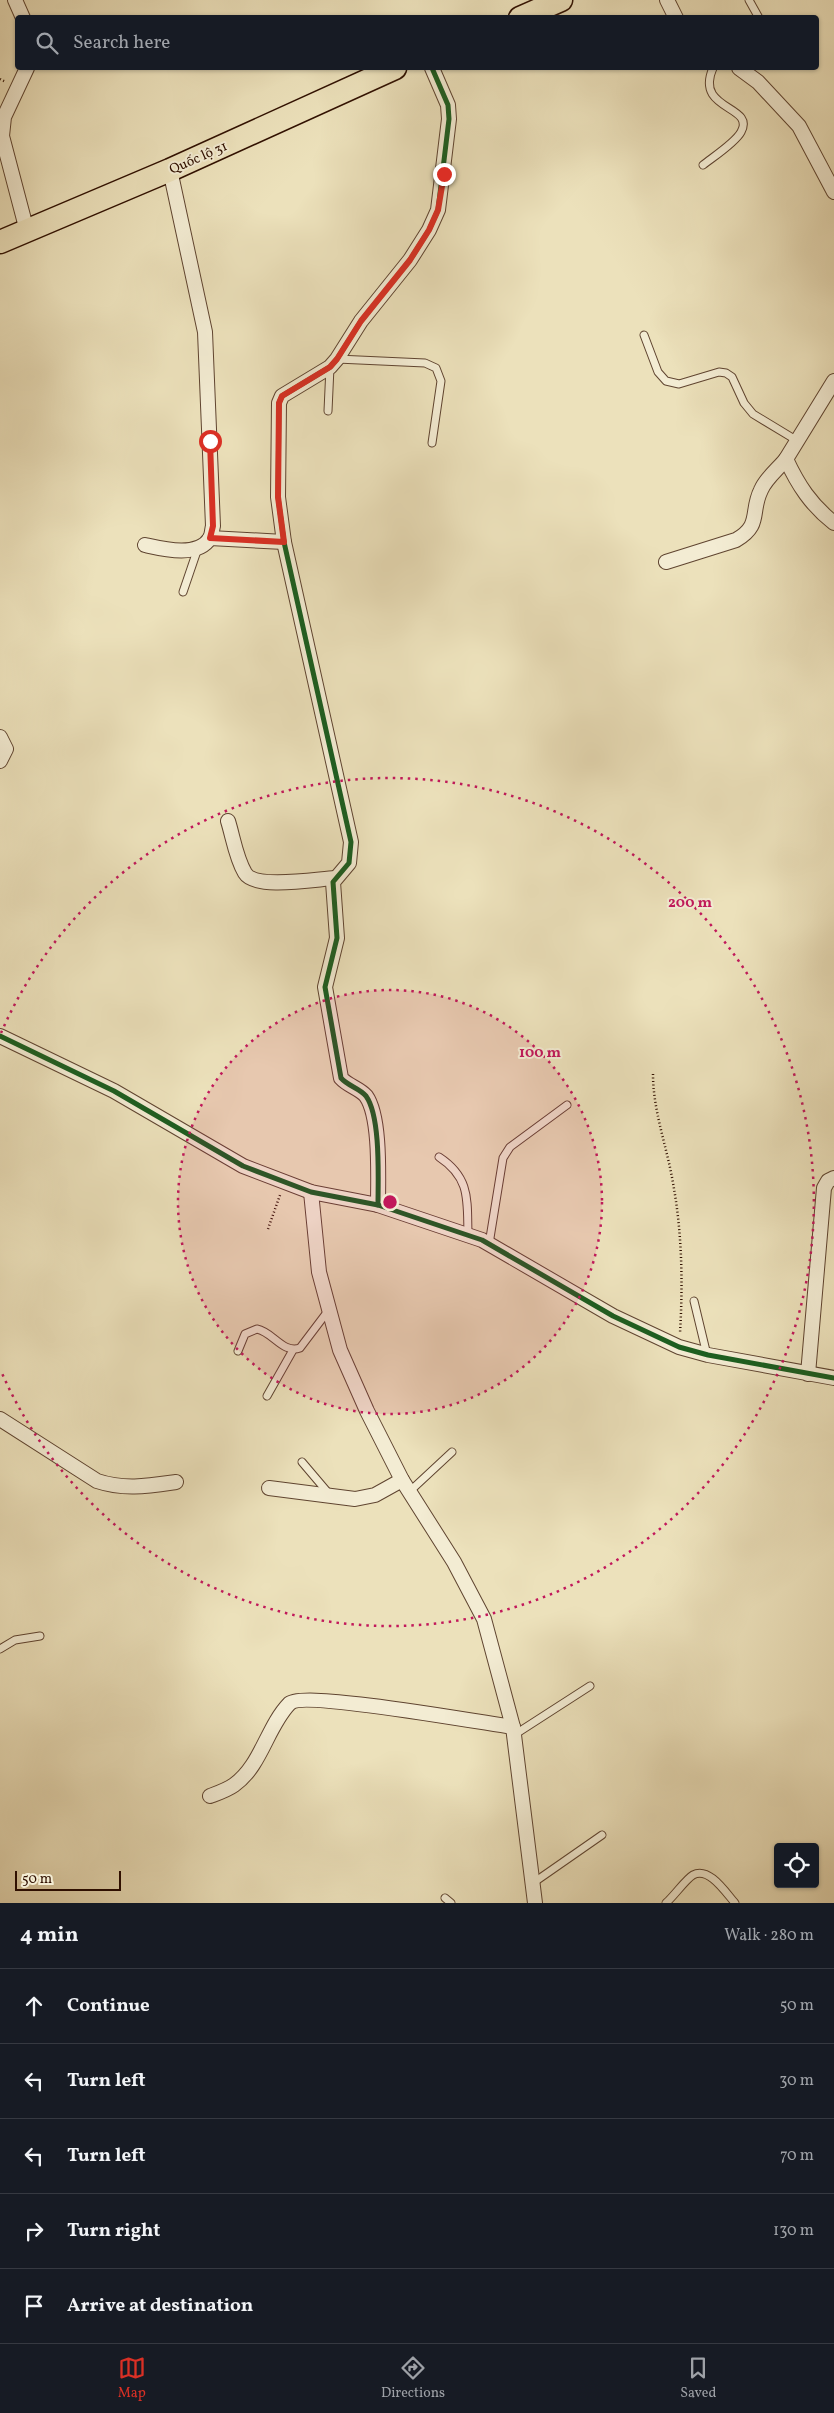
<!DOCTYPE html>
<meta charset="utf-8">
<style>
:root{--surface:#171b24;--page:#242831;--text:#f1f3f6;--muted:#9ea1a6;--line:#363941;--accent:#d93025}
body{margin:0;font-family:Vollkorn,serif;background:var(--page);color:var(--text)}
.controls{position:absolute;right:15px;bottom:15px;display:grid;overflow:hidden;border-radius:5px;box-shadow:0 1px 4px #0004}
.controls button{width:45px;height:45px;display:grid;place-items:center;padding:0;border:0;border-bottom:1px solid var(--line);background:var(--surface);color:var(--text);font:25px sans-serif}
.scale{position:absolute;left:15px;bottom:12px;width:106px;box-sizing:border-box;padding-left:5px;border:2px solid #301001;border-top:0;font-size:14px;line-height:18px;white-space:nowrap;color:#301001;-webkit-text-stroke:4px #f3ecd3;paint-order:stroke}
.stop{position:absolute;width:15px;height:15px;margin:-11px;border:4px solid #d93025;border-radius:50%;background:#fff}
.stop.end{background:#d93025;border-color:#fff;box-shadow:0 1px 5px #0008}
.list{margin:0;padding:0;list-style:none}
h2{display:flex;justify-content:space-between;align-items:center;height:65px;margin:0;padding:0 20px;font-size:21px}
h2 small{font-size:16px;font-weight:400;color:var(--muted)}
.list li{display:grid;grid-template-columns:32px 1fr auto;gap:15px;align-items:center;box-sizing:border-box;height:75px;padding:0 20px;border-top:1px solid var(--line)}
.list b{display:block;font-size:19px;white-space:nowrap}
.list em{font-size:16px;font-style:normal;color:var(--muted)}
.icon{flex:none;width:28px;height:28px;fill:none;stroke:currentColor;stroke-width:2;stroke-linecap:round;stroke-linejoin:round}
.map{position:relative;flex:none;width:834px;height:1903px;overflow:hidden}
.search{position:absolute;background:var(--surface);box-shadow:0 1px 4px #0004;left:15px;right:15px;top:15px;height:55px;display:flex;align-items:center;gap:12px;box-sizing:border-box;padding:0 18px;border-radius:5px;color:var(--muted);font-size:19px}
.sheet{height:440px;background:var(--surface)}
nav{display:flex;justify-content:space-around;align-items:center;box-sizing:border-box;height:70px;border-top:1px solid var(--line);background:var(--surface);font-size:14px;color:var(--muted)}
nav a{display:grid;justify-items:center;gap:2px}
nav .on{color:var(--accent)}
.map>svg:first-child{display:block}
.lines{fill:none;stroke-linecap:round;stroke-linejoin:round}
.service-casing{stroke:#5f4430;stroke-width:9}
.minor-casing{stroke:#5f4430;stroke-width:16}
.trunk-casing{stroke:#301001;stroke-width:25}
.path{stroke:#301001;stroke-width:2.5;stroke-dasharray:1 2.5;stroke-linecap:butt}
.service{stroke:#f3ecd3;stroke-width:7}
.minor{stroke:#f3ecd3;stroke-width:14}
.trunk{stroke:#ece1bb;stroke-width:22}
.cycleway-casing{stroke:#f3ecd3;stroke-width:8}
.cycleway{stroke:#1b5e20;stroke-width:5}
.route{stroke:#d93025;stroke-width:6}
.ring{fill:none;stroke:#c2185b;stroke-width:2.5;stroke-dasharray:2.5 5}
.labels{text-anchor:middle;stroke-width:4;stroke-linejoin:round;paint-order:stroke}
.street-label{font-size:14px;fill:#301001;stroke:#f3ecd3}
.centre{fill:#c2185b;stroke:#f3ecd3;stroke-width:2.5}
.ring-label{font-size:15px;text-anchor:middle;font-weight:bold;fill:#c2185b;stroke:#f3ecd3;stroke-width:4;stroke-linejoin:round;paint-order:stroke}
</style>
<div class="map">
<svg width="834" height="1903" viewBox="0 0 834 1903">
<rect width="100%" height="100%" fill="#ece1bb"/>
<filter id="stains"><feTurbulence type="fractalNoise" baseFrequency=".004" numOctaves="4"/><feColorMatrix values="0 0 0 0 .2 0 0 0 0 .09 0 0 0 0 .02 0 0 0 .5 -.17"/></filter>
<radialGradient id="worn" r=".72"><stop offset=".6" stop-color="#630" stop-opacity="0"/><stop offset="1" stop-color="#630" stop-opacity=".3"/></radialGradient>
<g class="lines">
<defs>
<g id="service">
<polyline points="749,0 759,18"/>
<path d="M703 165C713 157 735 143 741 132 756 105 694 111 713 68"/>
<polyline points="644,335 658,372 666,381 679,384 719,372 726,373 732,377 744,403 753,414 796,440"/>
<polyline points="337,359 425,363 436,368 441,381 432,443"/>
<polyline points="328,411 330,367"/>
<polyline points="183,592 198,548"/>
<path d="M439 1157C471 1178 467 1201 468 1235"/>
<polyline points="489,1244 503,1158 510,1147 567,1105"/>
<polyline points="694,1301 707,1355"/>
<path d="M238 1351 245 1334 257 1329C273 1332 283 1354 300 1348L328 1311"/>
<polyline points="267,1396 293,1350"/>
<polyline points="302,1462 330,1495"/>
<polyline points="409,1492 452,1452"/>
<polyline points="0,1649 15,1640 40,1636"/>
<polyline points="514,1735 590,1686"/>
<polyline points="533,1883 602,1835"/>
<polyline points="445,1898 451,1903"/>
<path d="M666 1903C674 1896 686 1879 693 1875 709 1866 726 1893 735 1903"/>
</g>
<g id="minor">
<polyline points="15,0 23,18"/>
<polyline points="667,0 676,18"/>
<polyline points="739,68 758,82 799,126 834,192"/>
<polyline points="27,231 2,136 4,117 27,68"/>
<path d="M834 381 786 459C798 485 811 505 834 523"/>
<polyline points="210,538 284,542"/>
<path d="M145 545C163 549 198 558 210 538 212 535 212 529 213 526L205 332 170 170"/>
<path d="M666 562 736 540C762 525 750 512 761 490 766 478 778 469 786 459"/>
<polyline points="0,737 6,749 0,761"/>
<path d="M228 821C233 837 236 858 245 873 255 890 316 879 335 878"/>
<polyline points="0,1036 114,1091 243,1166 311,1192 378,1205 482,1240 613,1316 679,1347 708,1355 834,1378"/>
<polyline points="311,1192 319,1272 340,1350 367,1411 402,1480 454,1562 484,1619 513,1727 535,1903"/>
<path d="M378 1205C378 1179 381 1117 366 1096 359 1088 348 1086 341 1078L325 987 337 938 333 882 349 863 351 842 284 542 278 497 279 403 282 396 330 367 337 359 361 321 410 260 429 230 438 210 449 119 448 105 432 68"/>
<polyline points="808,1374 824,1188 828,1181 834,1178"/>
<path d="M0 1419 97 1481C124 1490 148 1486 176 1482"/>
<polyline points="269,1488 355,1499 375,1495 402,1480"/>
<path d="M210 1796C218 1793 227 1790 234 1785 261 1766 267 1727 289 1704 301 1690 484 1723 513 1727"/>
</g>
<g id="trunk">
<polyline points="520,18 561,0"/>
<polyline points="0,242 170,170 395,68"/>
</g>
</defs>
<use href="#service" class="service-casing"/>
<use href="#minor" class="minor-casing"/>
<use href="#trunk" class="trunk-casing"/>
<g class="path">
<polyline points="0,79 6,82"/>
<path d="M653 1074C653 1111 667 1147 673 1183 682 1232 683 1283 680 1333"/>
<polyline points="268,1229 280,1195"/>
</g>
<use href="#service" class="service"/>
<use href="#minor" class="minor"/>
<use href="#trunk" class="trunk"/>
<defs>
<g id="cycleway">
<polyline points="0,1036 114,1091 243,1166 311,1192 378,1205 482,1240 613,1316 679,1347 708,1355 834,1378"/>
<path d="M378 1205C378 1179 381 1117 366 1096 359 1088 348 1086 341 1078L325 987 337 938 333 882 349 863 351 842 284 542 278 497 279 403 282 396 330 367 337 359 361 321 410 260 429 230 438 210 449 119 448 105 432 68"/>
</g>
</defs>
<use href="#cycleway" class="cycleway-casing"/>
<use href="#cycleway" class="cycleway"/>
</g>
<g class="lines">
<polyline class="route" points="210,441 213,526 210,538 284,542 278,497 279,403 282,396 330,367 337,359 361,321 410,260 429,230 438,210 444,174"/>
</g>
<circle cx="390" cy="1202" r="212" fill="#c2185b" fill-opacity=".12"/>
<g class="ring">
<circle cx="390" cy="1202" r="212"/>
<path d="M1 1033A424 424 0 1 1 1 1371"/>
</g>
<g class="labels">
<g class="street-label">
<text transform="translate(198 157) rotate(-24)" y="5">Quốc lộ 31</text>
</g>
</g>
<circle cx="390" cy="1202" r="8" class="centre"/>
<g class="ring-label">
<text x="690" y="907">200 m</text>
<text x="540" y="1057">100 m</text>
</g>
<rect width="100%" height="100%" filter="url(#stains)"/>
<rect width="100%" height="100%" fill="url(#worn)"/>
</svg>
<div class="controls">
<button><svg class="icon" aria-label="locate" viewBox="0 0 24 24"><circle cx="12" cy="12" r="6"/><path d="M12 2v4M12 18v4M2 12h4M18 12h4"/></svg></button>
</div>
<div class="scale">50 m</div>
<div class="stop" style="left:210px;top:441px"></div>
<div class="stop end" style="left:444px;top:174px"></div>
<div class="search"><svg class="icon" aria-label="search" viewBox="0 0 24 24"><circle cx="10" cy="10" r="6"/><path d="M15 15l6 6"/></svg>Search here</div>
</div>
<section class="sheet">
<h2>4 min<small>Walk · 280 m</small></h2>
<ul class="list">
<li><svg class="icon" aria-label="ahead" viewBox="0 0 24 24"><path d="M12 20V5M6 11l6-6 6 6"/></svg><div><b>Continue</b></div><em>50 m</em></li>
<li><svg class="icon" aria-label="left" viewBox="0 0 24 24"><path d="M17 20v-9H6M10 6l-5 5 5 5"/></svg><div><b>Turn left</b></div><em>30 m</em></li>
<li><svg class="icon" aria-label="left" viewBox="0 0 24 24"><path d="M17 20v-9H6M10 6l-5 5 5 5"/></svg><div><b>Turn left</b></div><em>70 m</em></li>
<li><svg class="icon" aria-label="right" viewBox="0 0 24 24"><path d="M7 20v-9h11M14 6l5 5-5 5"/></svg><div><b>Turn right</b></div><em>130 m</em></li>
<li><svg class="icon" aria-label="arrive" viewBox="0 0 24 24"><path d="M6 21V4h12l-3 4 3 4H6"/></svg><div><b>Arrive at destination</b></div></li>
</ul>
</section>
<nav>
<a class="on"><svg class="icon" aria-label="map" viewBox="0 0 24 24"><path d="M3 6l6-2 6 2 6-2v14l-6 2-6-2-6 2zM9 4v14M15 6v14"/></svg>Map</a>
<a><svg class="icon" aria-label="directions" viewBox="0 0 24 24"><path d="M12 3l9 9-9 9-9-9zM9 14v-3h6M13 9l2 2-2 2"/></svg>Directions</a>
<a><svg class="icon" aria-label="saved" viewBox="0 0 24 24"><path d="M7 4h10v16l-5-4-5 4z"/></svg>Saved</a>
</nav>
